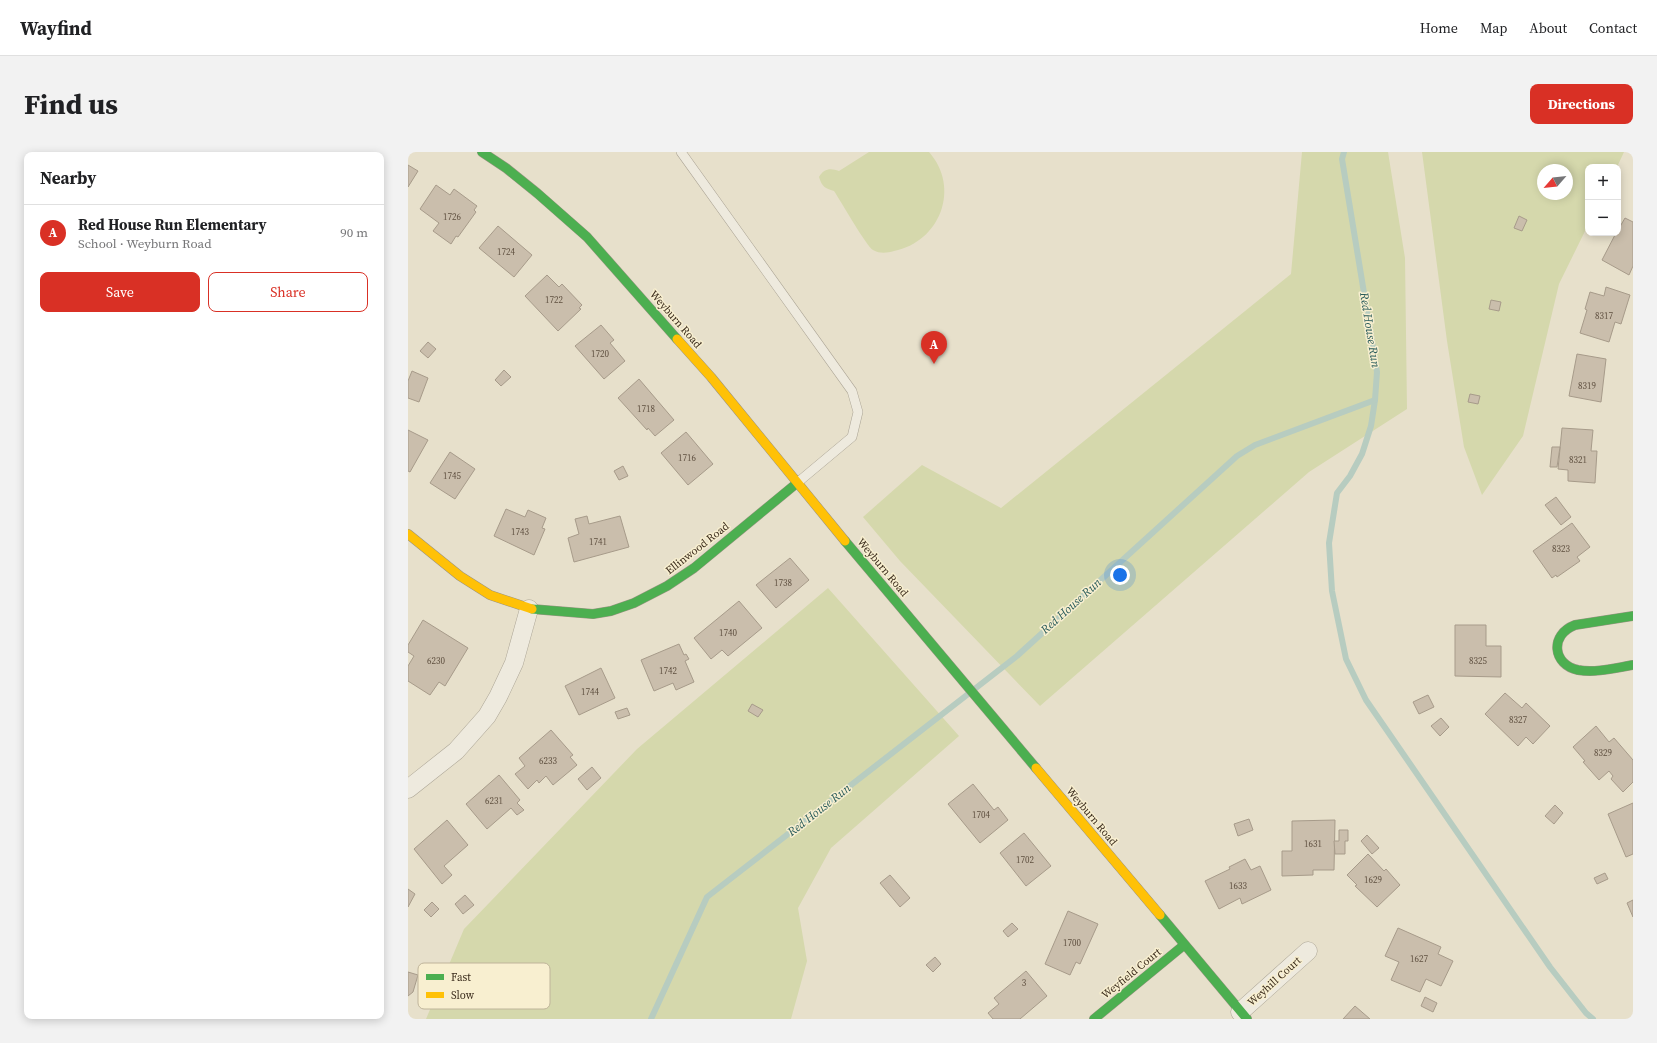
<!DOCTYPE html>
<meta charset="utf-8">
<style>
:root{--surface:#fff;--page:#f2f2f2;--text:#202124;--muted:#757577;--line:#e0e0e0;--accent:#d93025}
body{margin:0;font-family:"Source Serif 4",serif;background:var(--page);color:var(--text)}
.controls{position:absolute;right:12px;top:12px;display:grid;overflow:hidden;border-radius:8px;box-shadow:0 2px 10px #0003}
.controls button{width:36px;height:36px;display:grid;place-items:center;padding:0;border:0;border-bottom:1px solid var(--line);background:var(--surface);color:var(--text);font:20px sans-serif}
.compass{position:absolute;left:1129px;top:12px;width:36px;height:36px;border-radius:50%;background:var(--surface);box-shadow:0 2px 10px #0003;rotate:242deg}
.you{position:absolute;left:712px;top:423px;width:14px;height:14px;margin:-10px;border:3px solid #fff;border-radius:50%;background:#1a73e8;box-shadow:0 0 0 6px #1a73e833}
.badge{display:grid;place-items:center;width:26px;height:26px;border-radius:50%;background:var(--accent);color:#fff;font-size:13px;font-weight:700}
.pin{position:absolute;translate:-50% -33px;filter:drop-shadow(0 1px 2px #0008)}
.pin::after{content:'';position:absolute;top:21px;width:14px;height:12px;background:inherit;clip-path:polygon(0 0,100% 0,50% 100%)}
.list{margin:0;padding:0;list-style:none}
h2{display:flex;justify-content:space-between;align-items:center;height:52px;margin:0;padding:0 16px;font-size:17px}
h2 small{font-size:13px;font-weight:400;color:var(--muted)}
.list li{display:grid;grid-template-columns:26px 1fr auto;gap:12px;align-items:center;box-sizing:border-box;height:56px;padding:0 16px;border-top:1px solid var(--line)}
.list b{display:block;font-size:15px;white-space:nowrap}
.list p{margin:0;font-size:13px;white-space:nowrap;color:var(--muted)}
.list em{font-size:13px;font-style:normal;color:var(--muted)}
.actions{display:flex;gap:8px;padding:12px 16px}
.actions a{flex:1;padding:9px 0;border:1px solid var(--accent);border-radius:8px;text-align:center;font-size:14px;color:var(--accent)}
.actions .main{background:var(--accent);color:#fff}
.map{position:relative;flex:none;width:1225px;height:867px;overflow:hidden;border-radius:8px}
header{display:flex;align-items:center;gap:24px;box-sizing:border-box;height:56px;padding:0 20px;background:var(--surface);border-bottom:1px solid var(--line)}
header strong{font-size:19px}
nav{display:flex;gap:22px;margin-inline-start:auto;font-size:14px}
.intro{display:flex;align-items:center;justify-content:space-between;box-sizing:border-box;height:96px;padding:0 24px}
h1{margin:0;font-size:28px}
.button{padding:10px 18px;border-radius:8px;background:var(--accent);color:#fff;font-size:14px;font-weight:700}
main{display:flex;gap:24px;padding:0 24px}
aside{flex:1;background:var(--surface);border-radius:8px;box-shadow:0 2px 10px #0003}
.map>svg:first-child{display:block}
.green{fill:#d5d8ac;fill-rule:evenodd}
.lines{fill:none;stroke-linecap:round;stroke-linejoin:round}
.stream{stroke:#b7ccc0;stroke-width:6}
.building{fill:#cabeac;stroke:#a79b8a}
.lane-casing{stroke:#aba495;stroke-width:10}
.street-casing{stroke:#aba495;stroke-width:19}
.fast-casing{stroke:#9b9484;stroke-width:10}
.slow-casing{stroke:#9b9484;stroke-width:10}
.lane{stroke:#eeeade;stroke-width:9}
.street{stroke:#eeeade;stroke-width:18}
.fast{stroke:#4caf50;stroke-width:9}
.slow{stroke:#ffc107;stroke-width:9}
.labels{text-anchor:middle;stroke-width:3;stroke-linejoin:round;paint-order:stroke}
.number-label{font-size:9px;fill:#5f5040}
.street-label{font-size:11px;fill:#3b2c1c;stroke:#f8efd0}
.water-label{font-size:12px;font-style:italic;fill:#2a5c5b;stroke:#f8efd0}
.key{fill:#f8efd0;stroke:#bfb49a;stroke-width:1}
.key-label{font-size:11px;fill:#3b2c1c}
</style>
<header>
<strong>Wayfind</strong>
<nav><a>Home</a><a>Map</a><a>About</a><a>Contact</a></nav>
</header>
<div class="intro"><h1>Find us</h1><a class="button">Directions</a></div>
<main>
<aside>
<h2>Nearby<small></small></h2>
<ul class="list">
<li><span class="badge">A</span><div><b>Red House Run Elementary</b><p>School · Weyburn Road</p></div><em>90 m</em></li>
</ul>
<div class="actions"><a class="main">Save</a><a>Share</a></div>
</aside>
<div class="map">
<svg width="1225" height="867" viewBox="0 0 1225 867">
<rect width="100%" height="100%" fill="#e7e0cb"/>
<g class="green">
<path d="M461 0H521C553 36 532 90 486 99 479 101 472 102 465 98 459 95 432 48 426 39 417 36 414 35 411 25 416 16 423 16 431 19Z"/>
<polygon points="894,0 980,0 997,106 999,257 901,320 632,554 492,409 455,365 514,313 593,356 883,122"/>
<path d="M1014 0H1216L1209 15H1180V73L1151 132 1115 284 1074 343 1056 295 1039 189ZM1135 18H1159V42H1135Z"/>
<polygon points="420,436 551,584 423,696 390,756 399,809 383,867 18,867 56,777 229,597"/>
</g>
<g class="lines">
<g class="stream">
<polyline points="967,248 963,274 954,302 942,324 929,341 921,391 924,439 938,507 958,548 1142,815 1178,861 1185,867"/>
<polyline points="243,867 299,745 609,504 829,304 847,293 967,248 969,220 934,7 936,0"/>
</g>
</g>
<g class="building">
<polygon points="0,13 10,19 0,35"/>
<polygon points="28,33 42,43 46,37 69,54 66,58 68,60 50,85 48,84 43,92 25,79 31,71 12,57"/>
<polygon points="1111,64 1119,68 1114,79 1106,76"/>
<polygon points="1217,66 1225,70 1225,114 1221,123 1194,108 1208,81 1210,81 1210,78"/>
<polygon points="90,74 124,103 106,125 71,96"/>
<polygon points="139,123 151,135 154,132 174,153 171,156 173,157 150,179 117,144"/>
<polygon points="1198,135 1222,143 1213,172 1207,170 1201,190 1172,181 1179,158 1177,157 1182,140 1196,144"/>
<polygon points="1083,148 1093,150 1091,159 1081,157"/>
<polygon points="193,173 206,188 202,191 217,209 196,227 167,194"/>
<polygon points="20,190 28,197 20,206 12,199"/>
<polygon points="1169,202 1198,207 1193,250 1161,244"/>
<polygon points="96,218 103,225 93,234 87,228"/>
<polygon points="4,219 20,226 11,250 0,246 0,229"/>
<polygon points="231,227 266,268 247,284 240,276 239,278 210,246"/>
<polygon points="1062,242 1072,244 1070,252 1060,250"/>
<polygon points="1154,276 1185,278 1183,299 1189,299 1187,331 1160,329 1160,318 1150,317"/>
<polygon points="0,278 20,288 2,320 0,319"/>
<polygon points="278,280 305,312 280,333 253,301"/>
<polygon points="1144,295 1152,295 1149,315 1142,315"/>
<polygon points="42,300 67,317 47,347 22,331"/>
<polygon points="215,314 220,324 211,328 206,319"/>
<polygon points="1148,345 1163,365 1153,373 1137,353"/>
<polygon points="98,357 117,365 120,358 138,366 134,376 137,377 126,403 86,384"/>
<polygon points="179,364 181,372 212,364 221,395 166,410 160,386 171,382 167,367"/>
<polygon points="1164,371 1182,395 1169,405 1172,409 1149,425 1148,423 1144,426 1125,399"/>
<polygon points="382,406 401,428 368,456 348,433"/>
<polygon points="331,449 354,476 320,504 314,498 303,507 286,486"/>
<polygon points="15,468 60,496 37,534 31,530 22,543 0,529 0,514 6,504 0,500 0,493"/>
<polygon points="1047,473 1078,473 1078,494 1093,494 1093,525 1047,524"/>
<polygon points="271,492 276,503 278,502 281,507 277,509 286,530 268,538 265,531 246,539 233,508"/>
<polygon points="193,516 207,546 171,563 157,534"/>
<polygon points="1097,541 1114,556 1118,551 1142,574 1125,592 1118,585 1110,594 1077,562"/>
<polygon points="1020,543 1026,555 1011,562 1005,550"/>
<polygon points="344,552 355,558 350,565 340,559"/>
<polygon points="219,556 222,563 210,567 207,560"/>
<polygon points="1033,566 1041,575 1032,584 1023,574"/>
<polygon points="1188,574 1201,590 1206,586 1225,608 1225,630 1215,640 1203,627 1205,624 1201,619 1191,628 1175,610 1177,609 1165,595"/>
<polygon points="143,578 165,603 162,605 169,613 145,633 138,624 131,631 129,628 120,637 107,622 117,614 111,606"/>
<polygon points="184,615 193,626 179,638 170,627"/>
<polygon points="91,623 112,648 109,651 116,658 109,663 103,656 79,677 58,652"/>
<polygon points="565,632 586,658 590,655 600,668 572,691 540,652"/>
<polygon points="1225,651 1225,702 1218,705 1200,662"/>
<polygon points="1147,653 1155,661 1146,672 1137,664"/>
<polygon points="841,667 845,678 830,684 826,672"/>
<polygon points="39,668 60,693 36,714 44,723 34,732 6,697"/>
<polygon points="927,668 926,718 905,718 905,723 874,724 874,699 884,699 884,669"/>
<polygon points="931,678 940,678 940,689 937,689 937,702 927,702 926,689 931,689"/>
<polygon points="616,681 643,714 618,734 592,701"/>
<polygon points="959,683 971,696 964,702 953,689"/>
<polygon points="960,702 976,719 978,717 992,733 969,755 947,734 949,733 939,723"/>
<polygon points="837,707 843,718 852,714 863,738 834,752 832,746 811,757 797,729 822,717 821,715"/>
<polygon points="1197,721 1200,727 1189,732 1186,726"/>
<polygon points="482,723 502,746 492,755 472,731"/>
<polygon points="0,737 7,742 0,755"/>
<polygon points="57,743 66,753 55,762 47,752"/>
<polygon points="1225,748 1225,765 1219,751"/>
<polygon points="24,750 31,757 23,765 16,758"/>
<polygon points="660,759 690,772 672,812 668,810 662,823 637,812"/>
<polygon points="604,771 610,777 600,785 595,779"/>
<polygon points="990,776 1033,795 1030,802 1045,809 1033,834 1018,827 1012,840 983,828 991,810 977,804"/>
<polygon points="527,805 533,812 525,820 518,813"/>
<polygon points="618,819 639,844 612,867 585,867 580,861 591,852 586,846"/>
<polygon points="0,820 10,823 5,840 0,844"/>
<polygon points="1017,845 1029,851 1025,860 1013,854"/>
<polygon points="947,854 962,867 935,867"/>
</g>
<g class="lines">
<defs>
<polyline id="lane" points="273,0 444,239 450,260 444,285 389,331"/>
<g id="street">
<polyline points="0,637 48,599 79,564 90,545 106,511 121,457"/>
<polyline points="832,860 900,799"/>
</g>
<g id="fast">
<polyline points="74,0 98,16 129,41 179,85 269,187"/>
<polyline points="437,389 628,616"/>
<polyline points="124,457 185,462 203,459 226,451 259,434 286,416 389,331"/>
<path d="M1225 464 1167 473C1141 483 1145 513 1170 518 1188 521 1207 516 1225 513"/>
<polyline points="752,763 839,867"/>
<polyline points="686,867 776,793"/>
</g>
<g id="slow">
<polyline points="269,187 303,225 437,389"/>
<polyline points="0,382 52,424 82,443 124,457"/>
<polyline points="628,616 752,763"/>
</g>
</defs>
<use href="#lane" class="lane-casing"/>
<use href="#street" class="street-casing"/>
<use href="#fast" class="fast-casing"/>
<use href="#slow" class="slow-casing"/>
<use href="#lane" class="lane"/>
<use href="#street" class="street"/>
<use href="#fast" class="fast"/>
<use href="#slow" class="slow"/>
</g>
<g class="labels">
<g class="number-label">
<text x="44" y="68">1726</text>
<text x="98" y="103">1724</text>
<text x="146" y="151">1722</text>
<text x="1196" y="167">8317</text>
<text x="192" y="205">1720</text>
<text x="1179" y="237">8319</text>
<text x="238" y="260">1718</text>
<text x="279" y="309">1716</text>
<text x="1170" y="311">8321</text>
<text x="44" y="327">1745</text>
<text x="112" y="383">1743</text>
<text x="190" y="393">1741</text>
<text x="1153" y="400">8323</text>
<text x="375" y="434">1738</text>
<text x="320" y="484">1740</text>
<text x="28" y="512">6230</text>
<text x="1070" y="512">8325</text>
<text x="260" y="522">1742</text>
<text x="182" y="543">1744</text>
<text x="1110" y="571">8327</text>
<text x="1195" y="604">8329</text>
<text x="140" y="612">6233</text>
<text x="86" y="652">6231</text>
<text x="573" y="666">1704</text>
<text x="905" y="695">1631</text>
<text x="617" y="711">1702</text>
<text x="965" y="731">1629</text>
<text x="830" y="737">1633</text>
<text x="664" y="794">1700</text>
<text x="1011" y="810">1627</text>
<text x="616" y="834">3</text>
</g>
<g class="street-label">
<text transform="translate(268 167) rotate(49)" y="4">Weyburn Road</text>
<text transform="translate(289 396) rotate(-38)" y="4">Ellinwood Road</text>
<text transform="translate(475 415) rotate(50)" y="4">Weyburn Road</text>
<text transform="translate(684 664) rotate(50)" y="4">Weyburn Road</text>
<text transform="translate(723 821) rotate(-39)" y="4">Weyfield Court</text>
<text transform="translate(866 829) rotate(-42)" y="4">Weyhill Court</text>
</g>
<g class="water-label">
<text transform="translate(962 178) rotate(81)" y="4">Red House Run</text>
<text transform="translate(663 454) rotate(-42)" y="4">Red House Run</text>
<text transform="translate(411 658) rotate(-38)" y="4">Red House Run</text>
</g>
</g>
<rect x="10" y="811" width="132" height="46" rx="6" class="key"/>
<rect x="18" y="822" width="18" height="6" fill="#4caf50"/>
<rect x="18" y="840" width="18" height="6" fill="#ffc107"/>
<g class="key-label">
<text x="43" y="829">Fast</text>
<text x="43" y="847">Slow</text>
</g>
</svg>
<div class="controls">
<button>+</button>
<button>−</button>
</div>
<svg class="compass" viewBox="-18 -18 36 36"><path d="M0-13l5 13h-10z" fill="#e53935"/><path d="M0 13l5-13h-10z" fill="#757577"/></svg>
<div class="you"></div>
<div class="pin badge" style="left:526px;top:212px">A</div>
</div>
</main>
